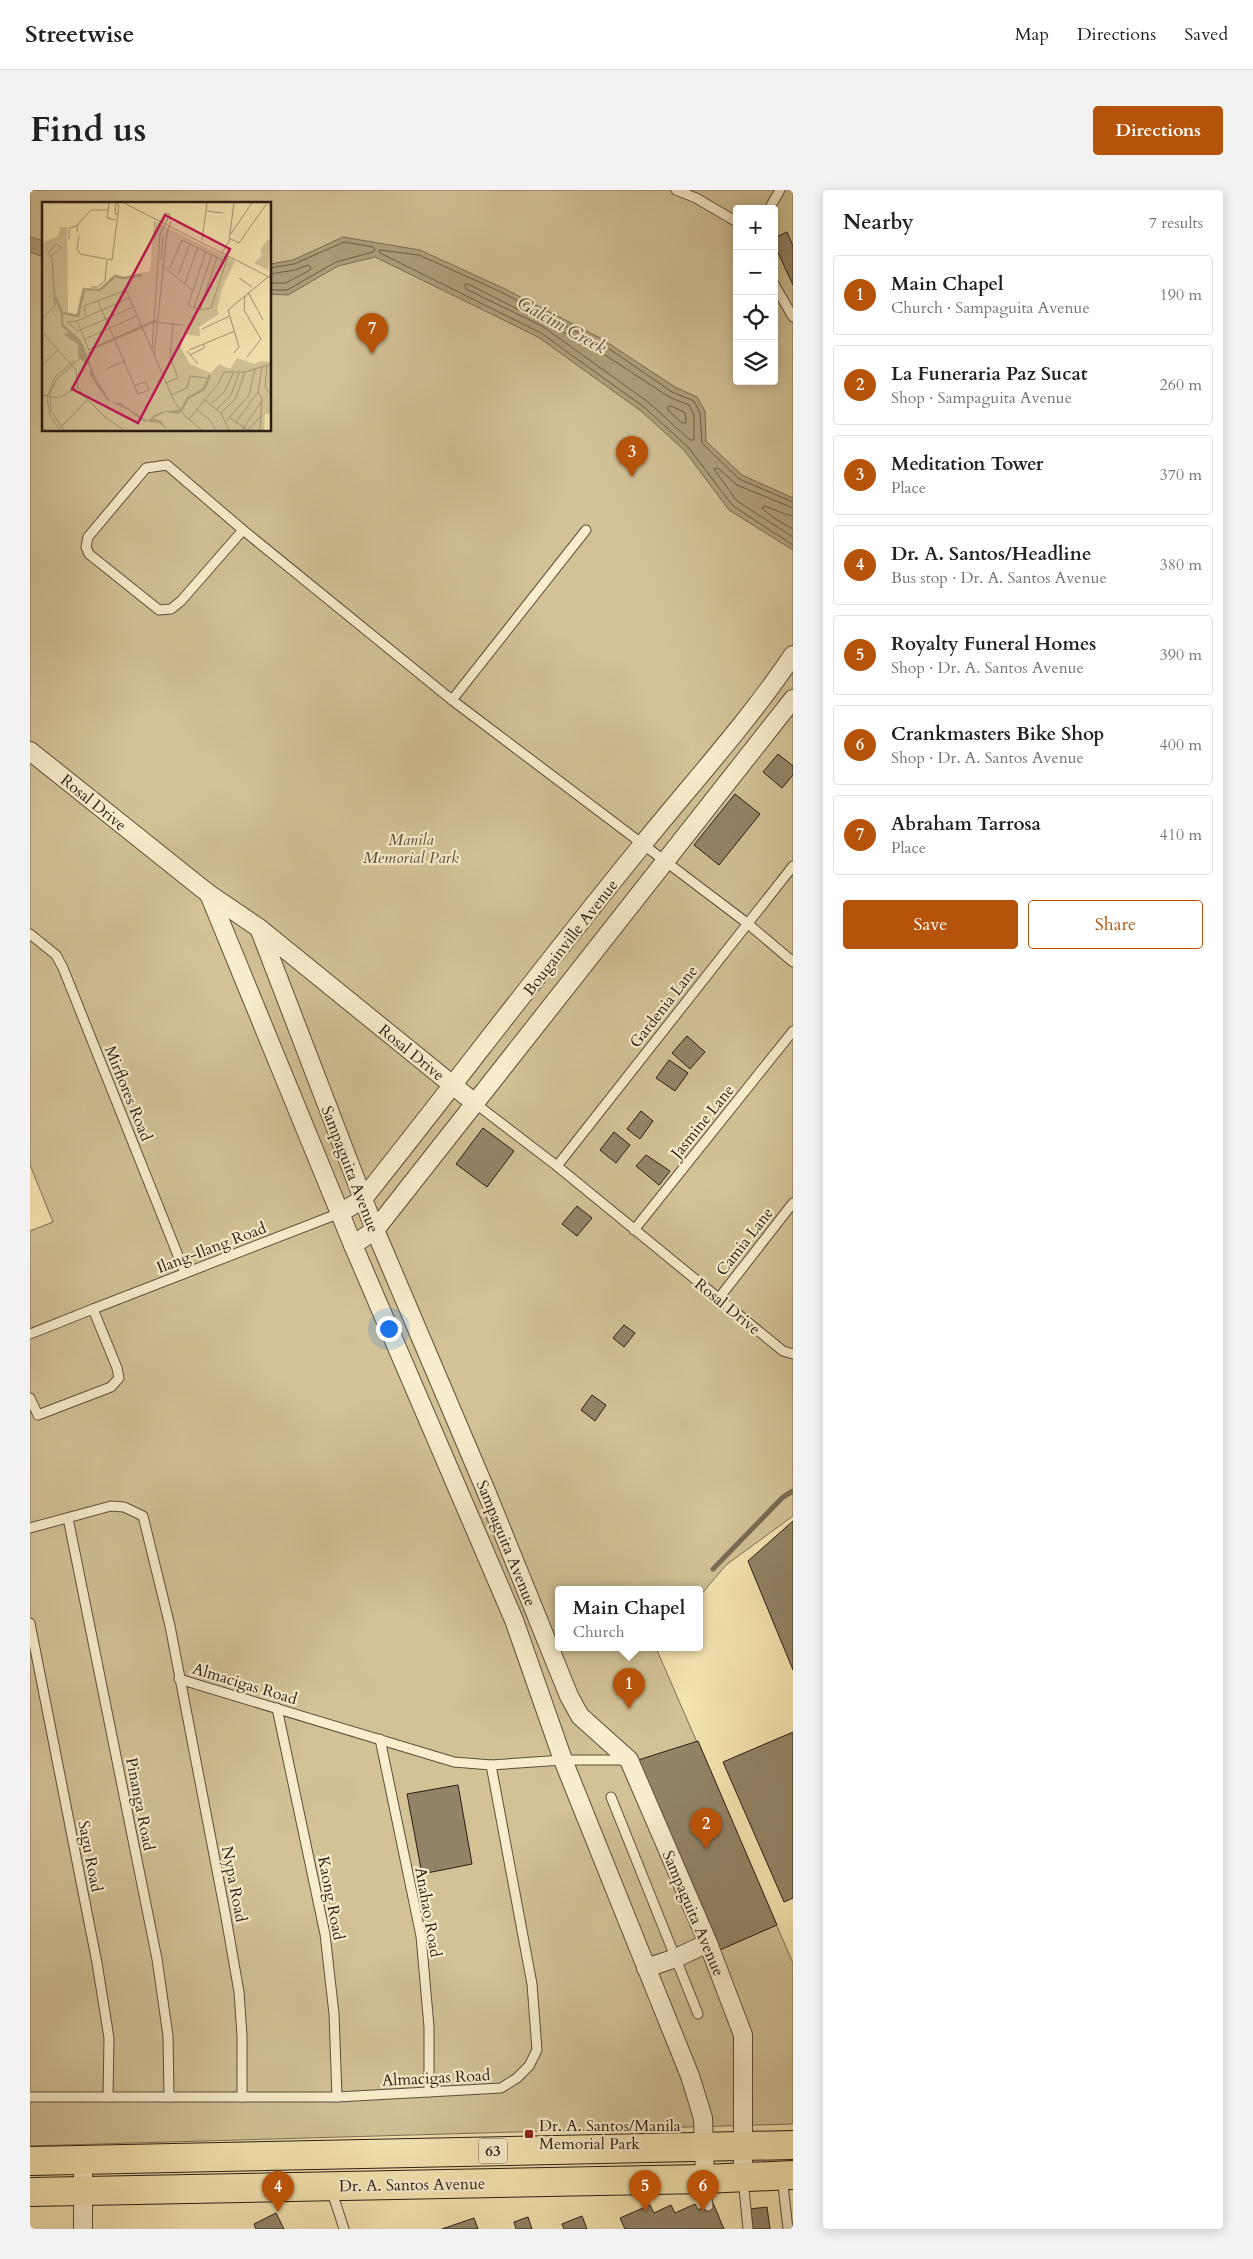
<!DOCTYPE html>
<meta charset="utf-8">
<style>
:root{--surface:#fff;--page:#f2f2f2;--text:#202124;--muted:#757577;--line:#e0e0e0;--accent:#b45309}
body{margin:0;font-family:Cardo,serif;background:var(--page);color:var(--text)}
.controls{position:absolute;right:15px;top:15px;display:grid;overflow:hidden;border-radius:5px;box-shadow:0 2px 12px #0003}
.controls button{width:45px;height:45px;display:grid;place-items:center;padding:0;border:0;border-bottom:1px solid var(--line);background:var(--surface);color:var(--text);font:25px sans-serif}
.you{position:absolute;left:358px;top:1138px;width:18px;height:18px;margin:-12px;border:4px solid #fff;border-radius:50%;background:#1a73e8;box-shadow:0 0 0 8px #1a73e833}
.badge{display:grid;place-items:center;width:32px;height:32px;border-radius:50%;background:var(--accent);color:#fff;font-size:16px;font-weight:700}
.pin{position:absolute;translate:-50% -41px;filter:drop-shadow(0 1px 2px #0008)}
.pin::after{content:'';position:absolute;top:26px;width:18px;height:15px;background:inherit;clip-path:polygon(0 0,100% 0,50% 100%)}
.popup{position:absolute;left:525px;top:1396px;width:148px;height:65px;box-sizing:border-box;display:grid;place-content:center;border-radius:5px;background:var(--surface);filter:drop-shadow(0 1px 4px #0005);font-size:16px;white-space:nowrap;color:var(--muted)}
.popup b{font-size:19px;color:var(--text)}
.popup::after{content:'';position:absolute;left:50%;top:100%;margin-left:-10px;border:10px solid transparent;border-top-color:var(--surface)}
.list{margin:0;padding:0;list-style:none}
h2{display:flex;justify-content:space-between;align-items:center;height:65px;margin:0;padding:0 20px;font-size:21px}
h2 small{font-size:16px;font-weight:400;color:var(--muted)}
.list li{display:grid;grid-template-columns:32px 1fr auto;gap:15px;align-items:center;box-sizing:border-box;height:80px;margin:0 10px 10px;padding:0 10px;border:1px solid var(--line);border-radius:5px}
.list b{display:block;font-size:19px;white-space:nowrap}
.list p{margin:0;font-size:16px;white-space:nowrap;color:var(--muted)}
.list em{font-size:16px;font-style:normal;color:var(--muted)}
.actions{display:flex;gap:10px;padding:15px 20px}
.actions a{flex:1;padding:11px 0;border:1px solid var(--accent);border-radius:5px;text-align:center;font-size:18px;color:var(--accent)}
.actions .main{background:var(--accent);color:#fff}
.icon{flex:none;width:28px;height:28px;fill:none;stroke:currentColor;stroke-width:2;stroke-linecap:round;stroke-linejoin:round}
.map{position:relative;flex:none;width:763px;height:2039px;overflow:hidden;border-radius:5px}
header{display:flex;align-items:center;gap:30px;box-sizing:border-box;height:70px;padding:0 25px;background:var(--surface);border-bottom:1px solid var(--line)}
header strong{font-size:24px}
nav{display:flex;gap:28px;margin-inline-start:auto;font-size:18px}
.intro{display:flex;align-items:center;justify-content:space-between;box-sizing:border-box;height:120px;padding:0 30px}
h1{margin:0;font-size:35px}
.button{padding:12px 22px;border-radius:5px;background:var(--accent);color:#fff;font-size:18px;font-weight:700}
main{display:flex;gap:30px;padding:0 30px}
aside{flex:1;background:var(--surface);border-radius:5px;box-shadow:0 2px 12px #0003}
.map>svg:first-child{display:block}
.green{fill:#d2c296;stroke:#7e6f56;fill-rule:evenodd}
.water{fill:#b0a07c;stroke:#7a6b54}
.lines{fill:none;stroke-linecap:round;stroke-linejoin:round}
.shore{stroke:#6c5e4a;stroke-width:1}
.stream{stroke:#7a6b54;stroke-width:5}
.building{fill:#938467;stroke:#291c17}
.lane-casing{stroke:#5c4e3d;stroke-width:11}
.street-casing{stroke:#5c4e3d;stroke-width:20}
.primary-casing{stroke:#291c17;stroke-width:30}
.lane{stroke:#f8edcc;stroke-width:9}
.street{stroke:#f8edcc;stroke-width:18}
.primary{stroke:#f5e4b0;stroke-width:28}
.poi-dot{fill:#8f2418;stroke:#f8edcc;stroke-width:2}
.labels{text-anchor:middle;stroke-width:4.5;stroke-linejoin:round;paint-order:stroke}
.shield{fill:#f8edcc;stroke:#675b4d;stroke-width:1}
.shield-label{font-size:15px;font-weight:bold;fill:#291c17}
.street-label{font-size:16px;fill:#291c17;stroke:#f8edcc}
.park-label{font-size:16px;font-style:italic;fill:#5c4e3d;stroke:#f8edcc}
.poi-label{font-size:16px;fill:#291c17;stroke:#f8edcc;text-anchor:start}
.water-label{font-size:18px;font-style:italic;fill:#5f513f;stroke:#f8edcc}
.inset-river{fill:none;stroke:#b0a07c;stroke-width:2.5}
.inset-road{fill:none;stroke:#a39473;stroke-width:1}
.view{fill:#c2185b;fill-opacity:0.15;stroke:#c2185b;stroke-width:2.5}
.inset-edge{fill:none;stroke:#291c17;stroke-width:2.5}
</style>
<header>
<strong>Streetwise</strong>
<nav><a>Map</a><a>Directions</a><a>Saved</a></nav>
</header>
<div class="intro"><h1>Find us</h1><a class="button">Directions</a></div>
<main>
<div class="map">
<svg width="763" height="2039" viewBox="0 0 763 2039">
<rect width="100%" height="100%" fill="#f5e4b0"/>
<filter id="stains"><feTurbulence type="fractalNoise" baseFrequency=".004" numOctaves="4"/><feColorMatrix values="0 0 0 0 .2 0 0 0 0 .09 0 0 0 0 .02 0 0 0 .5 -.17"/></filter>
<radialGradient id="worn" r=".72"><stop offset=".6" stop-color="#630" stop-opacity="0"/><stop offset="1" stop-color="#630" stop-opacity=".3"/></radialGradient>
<path class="green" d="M0 0H763V1326L696 1375 669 1407V1400H529V1458H626L763 1773V1934L0 1956V1041L23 1032 0 975ZM14 14H240V240H14ZM707 19H744V191H707Z"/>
<g class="water">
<polygon points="0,47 14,51 14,67 0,62"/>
<polygon points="313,47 390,60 473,98 572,149 645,197 667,207 675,221 676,251 712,285 763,308 763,360 699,320 654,260 611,221 508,147 345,67 308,76 258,105 240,104 240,74 263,70"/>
</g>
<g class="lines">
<g class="shore">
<polyline points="240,78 264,74 314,52 343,57 345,59 343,62 306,72 257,100 240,100"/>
<polyline points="240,84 265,80 278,75 281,77 280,80 256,93 240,93"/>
<polygon points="438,94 566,159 639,207 659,215 664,225 664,250 660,250 618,212 512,136 436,99 435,95"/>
<polygon points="641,216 654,222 656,227 656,233 652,233 638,220 638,217"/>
<polyline points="763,312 709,289 672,253 670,223 664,211 642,202 581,160 471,102 389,65 349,60 350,63 511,143 614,217 658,257 703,316 763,355"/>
<polyline points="763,318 707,295 688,278 684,279 707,311 763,347"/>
<polyline points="763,326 755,324 735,316 732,318 742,327 763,339"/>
</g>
<polyline class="stream" points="683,1379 753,1307 763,1301"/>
</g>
<g class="building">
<polygon points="757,42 763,56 763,95 744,54 744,48"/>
<polygon points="748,564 763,576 763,585 752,598 733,582"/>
<polygon points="705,604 730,624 689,675 664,655"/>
<polygon points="657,846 675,862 660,879 642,863"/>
<polygon points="639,870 658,883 645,901 626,888"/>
<polygon points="611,921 623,931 610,949 597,939"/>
<polygon points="453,938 484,961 457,997 426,974"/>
<polygon points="584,942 600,955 586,973 570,960"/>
<polygon points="616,965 640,981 629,995 606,976"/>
<polygon points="547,1016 562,1028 547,1046 532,1034"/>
<polygon points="594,1135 605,1143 594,1157 583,1148"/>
<polygon points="562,1205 576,1215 565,1231 551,1220"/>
<polygon points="763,1331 763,1480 718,1371"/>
<polygon points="763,1542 763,1708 754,1712 693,1572"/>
<polygon points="668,1551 747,1735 683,1763 602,1572"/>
<polygon points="428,1595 442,1674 392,1684 377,1604"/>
<polygon points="683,2013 694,2039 595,2039 590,2028 620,2015 624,2023 641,2015 645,2023 665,2014 668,2020"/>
<polygon points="737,2017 740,2039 723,2039 720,2019"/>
<polygon points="246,2023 254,2039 226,2039 224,2034"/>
<polygon points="552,2026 557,2039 534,2039 532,2034"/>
<polygon points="498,2027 502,2039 486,2039 484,2032"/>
<polygon points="444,2028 448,2039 412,2039"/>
</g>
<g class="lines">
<defs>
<g id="lane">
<polyline points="646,0 666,8 707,32"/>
<polyline points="739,19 750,0"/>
<polyline points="744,94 763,127"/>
<polyline points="213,340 151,411 141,419 129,420 59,364 56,357 58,347 116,278 137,275 213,340 422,510 717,733 763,772"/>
<polyline points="422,510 556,340"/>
<polyline points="0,744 26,765 33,778 155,1083"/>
<polyline points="446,914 527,976 753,1161 763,1164"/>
<polyline points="527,976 763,676"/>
<polyline points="604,1040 763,841"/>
<polyline points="689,1108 763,1013"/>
<polyline points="63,1119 310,1023"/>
<polyline points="0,1144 63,1119 87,1178 89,1188 81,1197 8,1225 0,1208"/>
<polyline points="38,1328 127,1769 138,1846 139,1907"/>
<polyline points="0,1338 81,1316 94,1317 113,1326 140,1436 195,1722 209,1802 212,1846 212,1907"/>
<polyline points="0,1433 67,1773 79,1848 78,1907"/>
<polyline points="149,1489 424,1572 461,1575 533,1570 596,1570"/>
<polyline points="247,1518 295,1744 304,1824 307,1907"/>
<polyline points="350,1549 391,1746 399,1837 399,1902"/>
<polyline points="581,1607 668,1824"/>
<polyline points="0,1907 307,1907 471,1898 487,1888 499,1876 507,1860 502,1794 461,1575"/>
<polyline points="752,1987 758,2039"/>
<polyline points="713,1989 718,2039"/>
<polyline points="675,1991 678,2016"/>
<polyline points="301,1999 314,2039"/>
</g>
<g id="street">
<polyline points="0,561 179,704 229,738 446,914"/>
<polyline points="179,704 323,1055 484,1430 533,1570 660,1886 673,1928 675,1989"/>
<polyline points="229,738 345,1040 456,1301 539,1506 550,1526 599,1570 678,1753 713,1845 713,1986"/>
<path d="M310 1023 333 1009C427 891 518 770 613 654 664 591 718 532 763 465"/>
<polyline points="323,1055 345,1040 763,509"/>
<polyline points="616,1778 646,1768 678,1753"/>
<polyline points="53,1970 53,2039"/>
</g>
<g id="primary">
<polyline points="0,1971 763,1955"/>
<polyline points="0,2002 675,1989 763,1985"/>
</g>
</defs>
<use href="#lane" class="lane-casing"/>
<use href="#street" class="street-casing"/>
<use href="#primary" class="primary-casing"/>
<use href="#lane" class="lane"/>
<use href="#street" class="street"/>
<use href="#primary" class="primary"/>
</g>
<rect class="poi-dot" x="494" y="1939" width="10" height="10" rx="2.5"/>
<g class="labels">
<rect class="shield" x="449" y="1948.5" width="28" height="25" rx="4"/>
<g class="shield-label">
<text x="463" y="1966">63</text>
</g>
<g class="street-label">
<text transform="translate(64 612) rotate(39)" y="6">Rosal Drive</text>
<text transform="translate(540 747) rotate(-52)" y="6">Bougainville Avenue</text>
<text transform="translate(633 816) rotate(-52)" y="6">Gardenia Lane</text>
<text transform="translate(382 862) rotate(39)" y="6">Rosal Drive</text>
<text transform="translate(99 903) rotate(68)" y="6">Mirflores Road</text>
<text transform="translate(672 931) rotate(-51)" y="6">Jasmine Lane</text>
<text transform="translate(321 979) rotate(69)" y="6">Sampaguita Avenue</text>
<text transform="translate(714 1051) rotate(-52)" y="6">Camia Lane</text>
<text transform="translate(181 1057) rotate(-21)" y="6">Ilang-Ilang Road</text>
<text transform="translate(698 1116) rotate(39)" y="6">Rosal Drive</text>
<text transform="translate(477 1353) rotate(68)" y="6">Sampaguita Avenue</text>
<text transform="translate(215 1493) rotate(17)" y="6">Almacigas Road</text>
<text transform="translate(111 1614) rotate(79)" y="6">Pinanga Road</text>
<text transform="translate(61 1666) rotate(79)" y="6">Sagu Road</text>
<text transform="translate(205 1694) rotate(79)" y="6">Nypa Road</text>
<text transform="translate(302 1708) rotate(79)" y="6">Kaong Road</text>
<text transform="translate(399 1722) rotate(80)" y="6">Anahao Road</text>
<text transform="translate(664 1723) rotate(67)" y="6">Sampaguita Avenue</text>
<text transform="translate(406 1887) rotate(-3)" y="6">Almacigas Road</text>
<text transform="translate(382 1994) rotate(-1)" y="6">Dr. A. Santos Avenue</text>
</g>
<g class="park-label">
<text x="381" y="655">Manila<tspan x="381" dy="18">Memorial Park</tspan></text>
</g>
<g class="poi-label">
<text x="509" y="1941">Dr. A. Santos/Manila<tspan x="509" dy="18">Memorial Park</tspan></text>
</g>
<g class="water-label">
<text transform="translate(532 135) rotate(29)" y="6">Galcim Creek</text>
</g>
</g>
<g transform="translate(12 12)">
<rect width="229" height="229" fill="#f5e4b0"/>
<path d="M112 19 193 59 180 87 175 108 177 112 157 125 158 134 140 132 139 146 148 162 169 171 177 162 188 167 195 156 212 162 219 159 229 160V212H223L222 228H0V41L16 34 18 25H25L26 110 34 113 40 87 55 89 73 72 80 75 108 69ZM226 37 229 40 226 68 212 61 220 54 218 48Z" fill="#d2c296"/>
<path d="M32 131 40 140 53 175 69 200 78 201 106 219 112 213 119 210 141 207 136 212 124 210 111 216 119 219 125 228 117 221 100 219 88 209 65 198 48 173V165L36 155V142L21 132Z" fill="#b0a07c"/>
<path class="inset-river" d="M14 96 20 111V123L29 131M21 111 36 114 42 87 58 88 73 74 82 76 100 73M140 207 146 196 162 187 168 173"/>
<path class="inset-road" d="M67 1 65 16 74 18M74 1 77 3 76 12H73ZM82 1 229 76M165 9 181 11M35 30 36 22 49 8H66M188 33 210 1M37 34 35 47 38 52 70 58 76 12M187 36 197 41 225 1M27 37V26L35 24M160 38 165 1M14 42 20 46 8 55 7 50ZM164 49 146 103 158 108 169 106 186 54M180 51 187 39 192 1M119 58 121 35M120 63 150 88M0 64V85M128 66 140 38 184 60M136 73 148 41M197 76 210 85M143 81 156 45M49 85H56L63 79 65 58M206 90 221 118M203 94 202 108 219 137 205 155M56 99 96 192 107 188 104 180 93 183M152 106 170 52M158 108 175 55M44 114 42 104 84 88 132 199 143 214 160 228M0 117 13 104 10 56M35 119 25 120 36 129 91 105M35 119 87 96M35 119 47 148M160 127 188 114M0 130 34 168 36 185 42 194 63 215 82 228M43 137 95 114M110 147 118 32 128 12 124 11 121 18M46 148 116 117M147 148 193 129M145 149 156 162M192 151 197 145 186 108 226 75M112 153 125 31 129 19M148 153 162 146V142M0 163 16 148M225 163 223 185 229 193M64 167 83 159M124 181 136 176 128 155 131 122M216 190 220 196 218 228M0 193 17 196 36 185M129 193 145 186 148 174 165 176M161 197 179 211 187 228M169 202 183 189 191 171M175 207 189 193 197 171M155 208 167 217 174 228M179 211 194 196 203 170M188 216 206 228 220 213M147 217 176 182 182 170H203L229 162M184 219 207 193 213 167M194 220 216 190 220 165M18 226 45 198M18 228 8 214 5 195 13 175 33 158M22 228 9 209 8 190 15 177 34 160 55 145 113 120 141 123M200 228 219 200"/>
<path class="view" d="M123 13 188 47 96 221 30 187Z"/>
<rect width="229" height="229" class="inset-edge"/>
</g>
<rect width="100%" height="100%" filter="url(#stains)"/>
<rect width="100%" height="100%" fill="url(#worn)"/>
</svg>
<div class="controls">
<button>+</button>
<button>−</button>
<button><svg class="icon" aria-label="locate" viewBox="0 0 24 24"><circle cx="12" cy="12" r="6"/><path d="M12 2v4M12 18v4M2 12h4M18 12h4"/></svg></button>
<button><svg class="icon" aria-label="layers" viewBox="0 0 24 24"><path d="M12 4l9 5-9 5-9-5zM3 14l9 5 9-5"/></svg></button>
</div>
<div class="you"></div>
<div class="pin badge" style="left:599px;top:1519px">1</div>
<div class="popup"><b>Main Chapel</b>Church</div>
<div class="pin badge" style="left:676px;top:1659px">2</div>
<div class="pin badge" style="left:602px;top:287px">3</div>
<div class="pin badge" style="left:248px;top:2022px">4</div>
<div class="pin badge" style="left:615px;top:2021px">5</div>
<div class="pin badge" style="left:673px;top:2021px">6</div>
<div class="pin badge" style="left:342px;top:164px">7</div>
</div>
<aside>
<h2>Nearby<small>7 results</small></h2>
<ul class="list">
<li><span class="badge">1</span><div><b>Main Chapel</b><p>Church · Sampaguita Avenue</p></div><em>190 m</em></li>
<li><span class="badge">2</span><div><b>La Funeraria Paz Sucat</b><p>Shop · Sampaguita Avenue</p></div><em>260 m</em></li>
<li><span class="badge">3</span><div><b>Meditation Tower</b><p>Place</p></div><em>370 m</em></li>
<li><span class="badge">4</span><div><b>Dr. A. Santos/Headline</b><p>Bus stop · Dr. A. Santos Avenue</p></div><em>380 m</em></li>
<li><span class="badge">5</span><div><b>Royalty Funeral Homes</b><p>Shop · Dr. A. Santos Avenue</p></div><em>390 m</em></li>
<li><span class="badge">6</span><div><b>Crankmasters Bike Shop</b><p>Shop · Dr. A. Santos Avenue</p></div><em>400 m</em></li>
<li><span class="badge">7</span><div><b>Abraham Tarrosa</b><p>Place</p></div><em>410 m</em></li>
</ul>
<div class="actions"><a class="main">Save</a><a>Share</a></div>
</aside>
</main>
